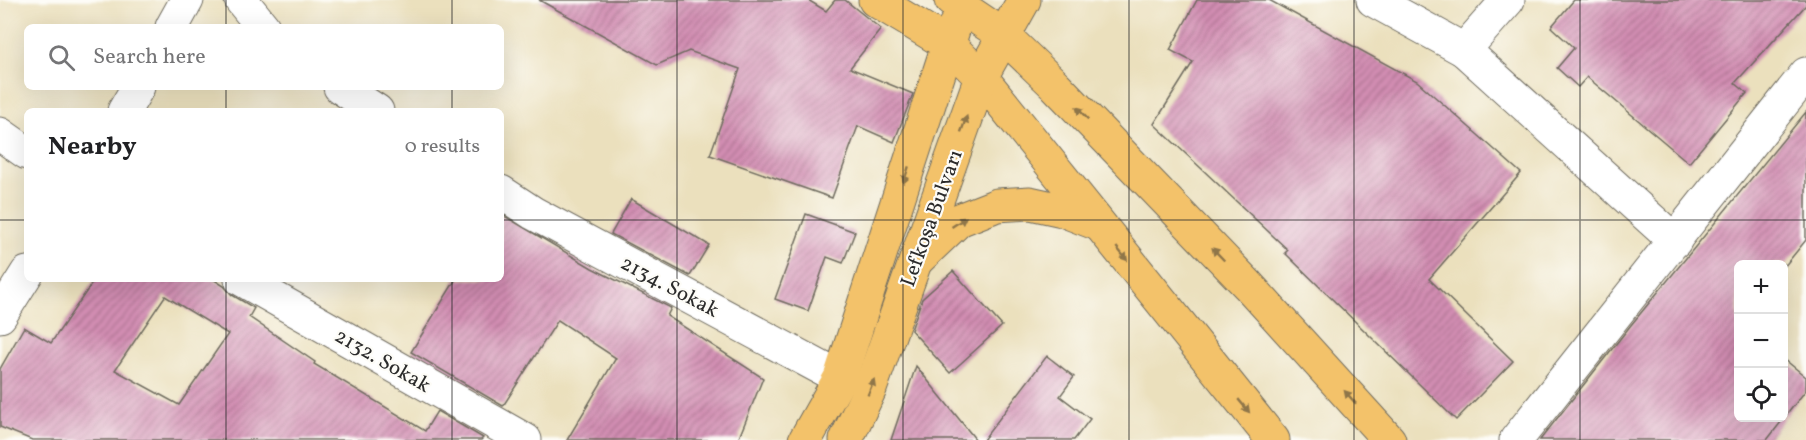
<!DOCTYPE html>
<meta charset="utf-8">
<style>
:root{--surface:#fff;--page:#f2f2f2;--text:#202124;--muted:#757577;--line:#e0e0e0}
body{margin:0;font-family:Vollkorn,serif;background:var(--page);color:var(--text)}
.controls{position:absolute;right:18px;bottom:18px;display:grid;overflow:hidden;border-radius:9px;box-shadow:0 6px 24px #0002}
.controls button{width:54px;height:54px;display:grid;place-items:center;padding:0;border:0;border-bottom:2px solid var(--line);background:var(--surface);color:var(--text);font:30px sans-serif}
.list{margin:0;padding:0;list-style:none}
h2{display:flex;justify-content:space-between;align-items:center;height:78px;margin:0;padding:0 24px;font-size:26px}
h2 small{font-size:20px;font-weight:400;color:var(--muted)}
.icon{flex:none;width:33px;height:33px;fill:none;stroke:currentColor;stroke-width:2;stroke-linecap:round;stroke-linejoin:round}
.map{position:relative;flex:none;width:1806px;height:440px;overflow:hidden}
.search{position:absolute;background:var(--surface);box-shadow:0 6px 24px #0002;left:24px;top:24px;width:480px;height:66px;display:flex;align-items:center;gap:15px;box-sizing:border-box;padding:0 21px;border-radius:9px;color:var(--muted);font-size:22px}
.panel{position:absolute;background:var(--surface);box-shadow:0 6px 24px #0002;left:24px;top:108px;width:480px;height:174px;border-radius:9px}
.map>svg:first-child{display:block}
.building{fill:url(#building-hatch);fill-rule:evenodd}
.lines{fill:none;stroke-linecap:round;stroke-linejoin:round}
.minor-casing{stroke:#6e6a5e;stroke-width:35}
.major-casing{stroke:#6e6a5e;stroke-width:35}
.minor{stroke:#fff;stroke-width:33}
.major{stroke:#f3c26a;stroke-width:33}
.oneway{fill:#8f764a}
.grid{fill:none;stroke:#2b2b2b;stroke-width:1.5;stroke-opacity:0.55}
.labels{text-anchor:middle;stroke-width:4.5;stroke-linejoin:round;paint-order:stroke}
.street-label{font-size:21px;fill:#2b2b2b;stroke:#fdfcf7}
</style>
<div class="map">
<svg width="1806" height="440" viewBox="0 0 1806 440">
<defs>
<pattern id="building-hatch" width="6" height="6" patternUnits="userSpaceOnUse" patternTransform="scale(1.5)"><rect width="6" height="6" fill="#d28db2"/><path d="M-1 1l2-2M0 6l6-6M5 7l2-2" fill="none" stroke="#ab7391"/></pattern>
</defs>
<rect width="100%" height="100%" fill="#fdfcf7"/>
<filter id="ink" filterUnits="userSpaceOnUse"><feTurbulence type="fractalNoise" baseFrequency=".0167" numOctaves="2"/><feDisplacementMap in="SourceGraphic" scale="12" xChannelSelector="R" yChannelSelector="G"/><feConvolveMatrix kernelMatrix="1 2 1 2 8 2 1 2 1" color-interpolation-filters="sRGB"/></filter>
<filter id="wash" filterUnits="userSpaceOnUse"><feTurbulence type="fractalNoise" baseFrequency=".008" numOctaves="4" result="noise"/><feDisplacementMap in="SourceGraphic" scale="24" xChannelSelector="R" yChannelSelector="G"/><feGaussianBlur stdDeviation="1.35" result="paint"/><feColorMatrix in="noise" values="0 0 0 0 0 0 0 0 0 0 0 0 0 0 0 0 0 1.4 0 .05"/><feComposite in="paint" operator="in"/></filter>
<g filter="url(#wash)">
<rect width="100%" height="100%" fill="#ebe0bd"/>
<g id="blocks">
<g class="building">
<polygon points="539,0 808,0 826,11 835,0 845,0 881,29 850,68 913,94 894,142 858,126 832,198 710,155 740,69 689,51 657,65"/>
<polygon points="1197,0 1269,0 1417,81 1521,173 1429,279 1513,361 1456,420 1285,253 1288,250 1154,124 1193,62 1170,50"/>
<polygon points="1574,0 1806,0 1806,5 1735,83 1747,93 1689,163 1587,77 1578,87 1557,68 1574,48 1551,27"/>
<polygon points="1806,112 1806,240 1784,267 1784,264 1738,264 1738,417 1784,417 1784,359 1806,377 1806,390 1767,440 1540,440 1631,325"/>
<polygon points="631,199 709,245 690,276 611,234"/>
<polygon points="501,214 592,268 671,308 667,316 763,378 738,440 567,440 616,358 558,320 503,406 411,352 456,279 501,279"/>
<polygon points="806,214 855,232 843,263 827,257 808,311 775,299"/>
<polygon points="953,271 1002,326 950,373 911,330 922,299"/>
<path d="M95 279H213L224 286 232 295 254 308 249 317 315 362 314 364 425 431 437 411 483 438 481 440H32L0 427V369L24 327 51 343ZM165 296 228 334 179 405 115 370Z"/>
<polygon points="1047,356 1074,377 1060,396 1090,419 1074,440 983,440"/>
<polygon points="916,366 976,440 891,440"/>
</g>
</g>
</g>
<g filter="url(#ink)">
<use href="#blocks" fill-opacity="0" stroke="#6e6a5e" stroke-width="1.5"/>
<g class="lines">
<defs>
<g id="minor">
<polyline points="241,0 263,27"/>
<polyline points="1373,0 1464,50 1675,241"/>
<polyline points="172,27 187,0"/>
<polyline points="1464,50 1508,0"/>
<polyline points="340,87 377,111"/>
<polyline points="124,111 138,87"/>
<polyline points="0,134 27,153"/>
<polyline points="501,192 533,213 840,378"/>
<polyline points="241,279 525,440"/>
<polyline points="0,316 27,273"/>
<polyline points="1516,440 1806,74"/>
</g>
<g id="major">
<polyline points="875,0 948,44 981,77 1273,440"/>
<polyline points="951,0 1003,35 1055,85 1248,285 1389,440"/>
<polyline points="919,258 959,220 997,205 1030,203 1062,210 1098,224"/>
<polyline points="805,440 840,378 954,27"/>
<polyline points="846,440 870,389 981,77 1024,0"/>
</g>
</defs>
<use href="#minor" class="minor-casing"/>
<use href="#major" class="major-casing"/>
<use href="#minor" class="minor"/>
<use href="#major" class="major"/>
</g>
<defs><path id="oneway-solid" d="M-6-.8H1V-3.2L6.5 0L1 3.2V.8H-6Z" transform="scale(1.5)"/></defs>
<g class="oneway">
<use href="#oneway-solid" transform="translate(1082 113) rotate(-134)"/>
<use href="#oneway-solid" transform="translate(964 124) rotate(-70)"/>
<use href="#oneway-solid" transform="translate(906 175) rotate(108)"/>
<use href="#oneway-solid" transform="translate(959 222) rotate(-34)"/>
<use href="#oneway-solid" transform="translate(1122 254) rotate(51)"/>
<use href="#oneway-solid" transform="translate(1218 254) rotate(-134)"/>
<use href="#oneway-solid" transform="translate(871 387) rotate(-68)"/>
<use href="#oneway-solid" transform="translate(1350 397) rotate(-132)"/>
<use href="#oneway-solid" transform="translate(1244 406) rotate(50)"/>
</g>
</g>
<path class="grid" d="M226 0V27M452 0V27M677 0V440M903 0V440M1129 0V440M1354 0V440M1580 0V440M226 87V111M452 87V111M0 220H27M501 220H1806M226 279V440M452 279V440"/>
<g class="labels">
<g class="street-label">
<text transform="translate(931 218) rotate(-70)" y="7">Lefkoşa Bulvarı</text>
<text transform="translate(670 286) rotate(28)" y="7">2134. Sokak</text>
<text transform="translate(383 360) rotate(30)" y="7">2132. Sokak</text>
</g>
</g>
</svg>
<div class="controls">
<button>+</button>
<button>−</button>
<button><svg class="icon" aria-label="locate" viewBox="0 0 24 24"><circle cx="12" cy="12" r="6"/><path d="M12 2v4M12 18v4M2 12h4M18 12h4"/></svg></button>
</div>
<div class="search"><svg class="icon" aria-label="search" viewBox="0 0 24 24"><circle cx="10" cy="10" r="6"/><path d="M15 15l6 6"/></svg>Search here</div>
<section class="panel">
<h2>Nearby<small>0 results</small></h2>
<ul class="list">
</ul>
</section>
</div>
